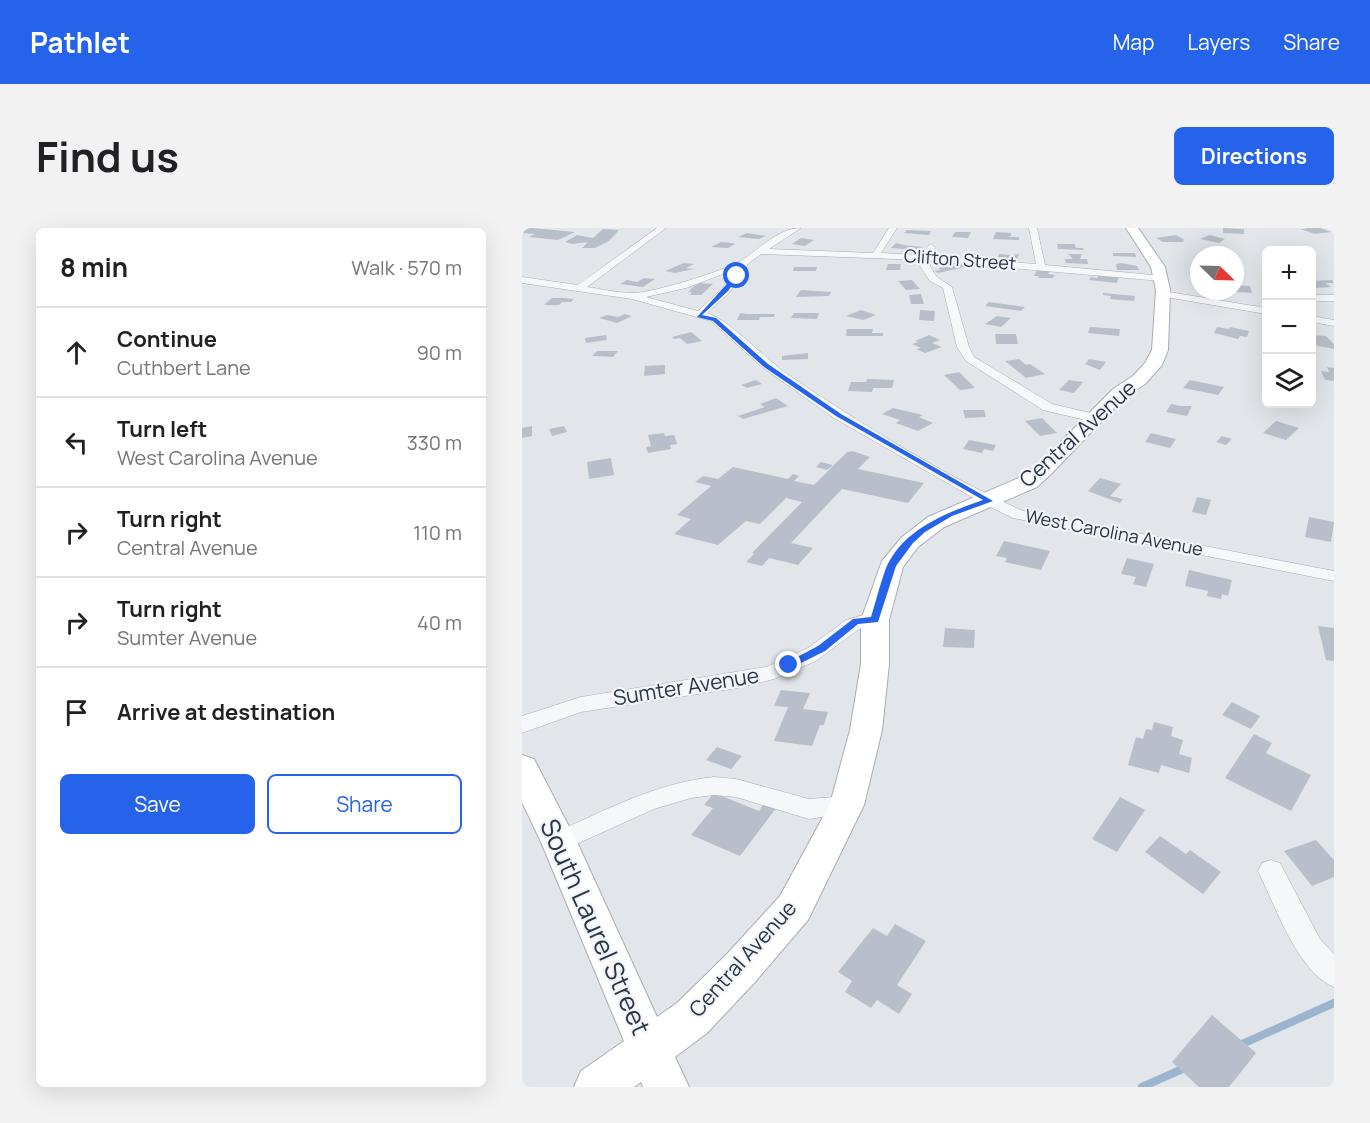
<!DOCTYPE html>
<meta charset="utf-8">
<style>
:root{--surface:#fff;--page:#f2f2f2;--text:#202124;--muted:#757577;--line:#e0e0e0;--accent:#2563eb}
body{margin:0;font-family:Manrope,sans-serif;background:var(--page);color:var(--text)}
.controls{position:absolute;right:18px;top:18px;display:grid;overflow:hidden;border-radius:9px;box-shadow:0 6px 24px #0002}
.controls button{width:54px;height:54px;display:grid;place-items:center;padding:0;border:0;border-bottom:2px solid var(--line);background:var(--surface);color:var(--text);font:30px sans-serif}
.compass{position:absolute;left:668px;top:18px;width:54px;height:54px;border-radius:50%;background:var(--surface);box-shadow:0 6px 24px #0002;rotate:113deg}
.stop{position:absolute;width:18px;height:18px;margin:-14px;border:4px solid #2563eb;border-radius:50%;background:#fff}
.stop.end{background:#2563eb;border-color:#fff;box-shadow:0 2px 6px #0008}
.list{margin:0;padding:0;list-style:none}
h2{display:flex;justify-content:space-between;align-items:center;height:78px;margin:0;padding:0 24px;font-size:26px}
h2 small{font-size:20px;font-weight:400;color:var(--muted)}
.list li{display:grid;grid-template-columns:39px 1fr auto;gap:18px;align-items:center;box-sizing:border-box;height:90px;padding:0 24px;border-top:2px solid var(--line)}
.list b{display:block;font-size:22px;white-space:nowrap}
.list p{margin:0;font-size:20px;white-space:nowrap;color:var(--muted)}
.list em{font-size:20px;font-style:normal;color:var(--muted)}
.actions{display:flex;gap:12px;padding:18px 24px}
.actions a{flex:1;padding:14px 0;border:2px solid var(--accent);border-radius:9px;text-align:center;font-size:21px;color:var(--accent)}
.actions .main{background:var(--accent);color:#fff}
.icon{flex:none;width:33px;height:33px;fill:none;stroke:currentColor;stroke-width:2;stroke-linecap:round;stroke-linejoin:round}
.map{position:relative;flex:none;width:812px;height:859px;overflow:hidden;border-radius:9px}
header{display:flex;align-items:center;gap:36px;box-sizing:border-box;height:84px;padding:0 30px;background:var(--accent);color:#fff}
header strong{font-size:28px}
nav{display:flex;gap:33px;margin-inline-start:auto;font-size:21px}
.intro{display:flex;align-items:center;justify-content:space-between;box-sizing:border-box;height:144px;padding:0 36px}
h1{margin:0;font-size:42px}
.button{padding:15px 27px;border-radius:9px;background:var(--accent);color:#fff;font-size:21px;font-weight:700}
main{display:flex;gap:36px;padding:0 36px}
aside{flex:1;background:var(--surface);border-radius:9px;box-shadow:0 6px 24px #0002}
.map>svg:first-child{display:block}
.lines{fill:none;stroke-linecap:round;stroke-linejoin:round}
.stream{stroke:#9bb5ce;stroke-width:8}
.building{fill:#b9bfca}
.street-casing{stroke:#a7adb6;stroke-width:1}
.secondary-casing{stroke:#a7adb6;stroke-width:2}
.street{fill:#f5f7f9;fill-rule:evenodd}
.secondary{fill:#fff;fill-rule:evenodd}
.route{fill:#2563eb}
.labels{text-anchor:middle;stroke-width:4.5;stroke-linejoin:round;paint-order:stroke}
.far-street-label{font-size:18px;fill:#293445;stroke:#f2f5f8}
.street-label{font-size:21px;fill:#293445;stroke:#f2f5f8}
.near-street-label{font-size:26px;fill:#293445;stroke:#f2f5f8}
</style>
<header>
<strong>Pathlet</strong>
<nav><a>Map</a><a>Layers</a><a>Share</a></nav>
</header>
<div class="intro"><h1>Find us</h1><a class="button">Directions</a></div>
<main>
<aside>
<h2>8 min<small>Walk · 570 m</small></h2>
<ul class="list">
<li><svg class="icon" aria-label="ahead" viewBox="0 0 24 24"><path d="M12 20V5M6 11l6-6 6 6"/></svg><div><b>Continue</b><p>Cuthbert Lane</p></div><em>90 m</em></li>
<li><svg class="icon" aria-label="left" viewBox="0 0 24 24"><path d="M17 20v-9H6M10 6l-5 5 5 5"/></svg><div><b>Turn left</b><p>West Carolina Avenue</p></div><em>330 m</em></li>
<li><svg class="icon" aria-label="right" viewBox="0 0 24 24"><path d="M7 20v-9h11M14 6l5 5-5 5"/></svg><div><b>Turn right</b><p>Central Avenue</p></div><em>110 m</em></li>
<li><svg class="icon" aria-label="right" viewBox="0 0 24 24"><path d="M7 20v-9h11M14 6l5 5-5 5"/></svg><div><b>Turn right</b><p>Sumter Avenue</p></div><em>40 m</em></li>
<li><svg class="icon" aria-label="arrive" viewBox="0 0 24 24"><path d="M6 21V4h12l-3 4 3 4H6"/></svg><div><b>Arrive at destination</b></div></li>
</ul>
<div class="actions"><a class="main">Save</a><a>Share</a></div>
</aside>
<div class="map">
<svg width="812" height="859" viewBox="0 0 812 859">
<rect width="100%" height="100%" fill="#e2e6eb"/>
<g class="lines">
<g class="stream">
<polyline points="718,817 812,775"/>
<polyline points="620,859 665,839"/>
</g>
</g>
<g class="building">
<polygon points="5,0 10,0 53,4 36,12 7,9 13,6 0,5 0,2"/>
<polygon points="701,0 722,1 722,6 701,5"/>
<polygon points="783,0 798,0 809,4 793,6 778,1 785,1"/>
<polygon points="81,1 97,2 87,13 73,20 60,20 66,14 50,16 43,14 55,7 71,10"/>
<polygon points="385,2 409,3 407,7 382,5"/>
<polygon points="433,4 449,4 446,10 430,9"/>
<polygon points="474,4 489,5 489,8 486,9 497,9 497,12 471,11"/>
<polygon points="225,5 244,8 237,11 216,9"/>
<polygon points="654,7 663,12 660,13 662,14 641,14 634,10"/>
<polygon points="688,7 703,11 697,15 678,11"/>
<polygon points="279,10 292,12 283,18 270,16"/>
<polygon points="199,14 210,15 213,16 206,20 189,19"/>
<polygon points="374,15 382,17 401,19 394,22 369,20"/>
<polygon points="535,16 553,16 554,20 561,20 562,22 536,21"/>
<polygon points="591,25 613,25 614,29 591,28"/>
<polygon points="477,26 489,27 497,26 495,32 476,29"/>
<polygon points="546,26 560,26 558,31 565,31 566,36 544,35 543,31 551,31"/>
<polygon points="162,35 172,36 164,40 172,41 153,45 143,43"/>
<polygon points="443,35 448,38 416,45 412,43 419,42 416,40"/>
<polygon points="599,35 615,38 617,42 595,42 594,36"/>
<polygon points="366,36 379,36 378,42 364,42"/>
<polygon points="272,39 295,39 294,43 271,43"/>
<polygon points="516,41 529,42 526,46 533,47 531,50 516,50 517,48 512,48"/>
<polygon points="577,47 597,49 595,55 567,52 569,49 575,50"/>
<polygon points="122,50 133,51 121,59 98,56 105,52 115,54"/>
<polygon points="390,52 398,61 384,62 376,53"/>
<polygon points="810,52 812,55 803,55 809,59 792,60 790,57 790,53"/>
<polygon points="179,55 191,56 179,67 168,67 170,64 166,64 172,58"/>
<polygon points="713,57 728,58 730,65 713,64"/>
<polygon points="279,62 292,63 309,64 307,68 274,69"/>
<polygon points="581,65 613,68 612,73 588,71 589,68 581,67"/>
<polygon points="399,66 402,76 389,76 387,67"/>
<polygon points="30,70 43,70 52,71 49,74 40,74 37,77 22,77"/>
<polygon points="467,74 503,79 499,83 463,78"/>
<polygon points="339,82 354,87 341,92 324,88"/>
<polygon points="398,82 413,83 412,93 397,92"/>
<polygon points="218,85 225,86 253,86 252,89 238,89 237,92 215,92"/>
<polygon points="272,85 297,85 295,91 269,90"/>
<polygon points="103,86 110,88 95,95 77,90 85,87 96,89"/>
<polygon points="475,88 489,90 479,99 463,96"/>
<polygon points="568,99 598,101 597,108 566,105"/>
<polygon points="695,99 707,101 708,99 727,103 725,109 718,108 716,111 692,105"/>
<polygon points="325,101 351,101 350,105 361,105 361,108 324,108"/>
<polygon points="169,104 180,113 165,116 158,110 152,111 150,109"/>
<polygon points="473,106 494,106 496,116 474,116"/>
<polygon points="84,107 85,112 64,115 63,110"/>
<polygon points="407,107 418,112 410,115 420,119 403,125 394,121 399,120 390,116 396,114 393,113"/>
<polygon points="790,107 804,108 812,116 812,121 792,117 790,113 794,113"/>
<polygon points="75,123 96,123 91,129 70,128"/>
<polygon points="286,125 286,131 260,132 260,128"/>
<polygon points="497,131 504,137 508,136 523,146 504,150 483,133"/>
<polygon points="567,131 584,134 578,142 563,136"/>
<polygon points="143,137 143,146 122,148 123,138"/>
<polygon points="805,139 812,140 812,153 803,152 799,143 807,144"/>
<polygon points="437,144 453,160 438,162 422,147"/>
<polygon points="345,151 372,152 370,160 351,160 350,164 326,163 329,154 344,154"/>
<polygon points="234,152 240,156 225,160 219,157"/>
<polygon points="547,152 561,154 552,165 537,162"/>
<polygon points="668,152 702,159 696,167 661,160"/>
<polygon points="254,170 266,178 221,191 216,188 243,179 238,176"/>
<polygon points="649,176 659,178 670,178 665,188 644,184"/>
<polygon points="371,180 401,187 397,189 411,195 396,203 374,195 378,192 360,186"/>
<polygon points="441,182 462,182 464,189 443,190"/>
<polygon points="520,190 535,205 518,208 503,193"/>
<polygon points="754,193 777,200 764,212 741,205"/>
<polygon points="10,198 10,208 0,210 0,200"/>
<polygon points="42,198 45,204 30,208 27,201"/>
<polygon points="142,205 143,208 152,207 155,216 148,217 149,221 126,225 124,219 129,218 126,207"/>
<polygon points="629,205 654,211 648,220 623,214"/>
<polygon points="700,208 710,211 704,217 694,214"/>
<polygon points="447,212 474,217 471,223 462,221 460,225 441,221"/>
<polygon points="331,223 348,229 336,241 402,255 386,275 320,261 269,315 291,320 276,337 247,330 240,338 224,334 232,326 230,325 280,274 264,270 238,296 224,293 196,317 152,306 169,291 155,287 189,258 173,254 181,248 196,251 211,239 266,251 271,246 277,248 272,253 292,257 325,224"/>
<polygon points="89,230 92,247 67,251 65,234"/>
<polygon points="299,234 311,237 305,242 294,239"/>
<polygon points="578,250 599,256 588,268 601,271 598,275 566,263"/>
<polygon points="675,269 689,272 684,287 670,284"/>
<polygon points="787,289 812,294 809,314 783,309"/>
<polygon points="482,313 528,323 519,342 483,334 485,330 474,328"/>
<polygon points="605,330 632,336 624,359 611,356 614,349 599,346"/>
<polygon points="667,342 710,352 706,368 700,366 699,371 685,368 686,363 663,358"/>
<polygon points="796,398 812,400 812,433 804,432"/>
<polygon points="423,400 453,402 452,420 421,419"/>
<polygon points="259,462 288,465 281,481 306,484 302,497 298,497 290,518 252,513 266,479 252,478"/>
<polygon points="710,474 738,488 729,501 700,487"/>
<polygon points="632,494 651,499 649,508 661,512 657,526 670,530 667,545 639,537 637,545 606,537 614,509 621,511 624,501 630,502"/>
<polygon points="732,506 750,515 744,525 789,547 769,583 703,550"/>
<polygon points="195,519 220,528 209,541 184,532"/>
<polygon points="192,565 237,583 243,574 255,579 218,628 169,607 191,580 182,577"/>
<polygon points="598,569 623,582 595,624 570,611"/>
<polygon points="638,608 664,626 668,622 699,644 681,666 623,624"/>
<polygon points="794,612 812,632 812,649 790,658 762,623"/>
<polygon points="373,696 404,713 375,757 390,766 377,786 355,772 349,780 323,764 330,753 316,744 351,700 365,708"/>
<polygon points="690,787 734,825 707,859 677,859 650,834"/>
</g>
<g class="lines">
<defs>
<g id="street">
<path d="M135 0H144L65 59C80 61 96 65 111 65 130 65 203 43 220 32 237 21 257 0 279 0L247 21 351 25 367 0H375L359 25 402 27 405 19 409 16 413 19 411 28 514 36 507 0H515L523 37 642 48 644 50 639 53 409 33 408 38 415 49 430 59 447 119 452 129 530 176 577 187 579 190 577 193 572 194 521 182 444 133 435 119 421 60 408 53 398 38 400 32 239 26 226 36 208 64 185 85C208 92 244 132 268 148 342 198 420 246 501 283L812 343V353L491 290 462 276 312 190 240 139 189 93 110 71 0 55V49L56 57ZM214 41 201 60 176 83 124 69 164 60Z"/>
<polygon points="641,63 744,80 744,86 638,68 638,64"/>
<rect x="790" y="67" width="22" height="6"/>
<polygon points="790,88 812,92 812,98 790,94"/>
<polygon points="345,386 360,388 362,392 360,396 337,401 294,433 252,451 215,460 59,484 0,505 0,488 59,469 244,439 286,420 324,392"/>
<path d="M192 549 214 551 287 571 325 568 333 570 337 577 333 584 287 591 214 569 192 567 169 570 132 581 37 624 28 621 25 614 28 607C82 583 133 555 192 549Z"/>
<path d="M749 632 758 635 798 711 812 726V759C776 745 753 677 736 643L740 635Z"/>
</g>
<polygon id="secondary" points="604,0 616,0 643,39 648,62 646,122 640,137 623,156 603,169 529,246 515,259 422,299 396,319 381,339 367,392 367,436 360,502 342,577 286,692 233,754 185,805 153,829 167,859 121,859 119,854 112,859 52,859 59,843 102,813 19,614 0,574 0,527 12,531 55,614 135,789 155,775 205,726 258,668 308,576 328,502 339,436 339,392 360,333 380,309 406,289 499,249 515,238 591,161 611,148 623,135 630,122 634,62 629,39"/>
</defs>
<use href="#street" class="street-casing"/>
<use href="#secondary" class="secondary-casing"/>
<use href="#street" class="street"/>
<use href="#secondary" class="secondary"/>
</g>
<path class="route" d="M213 47 217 48 206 63 180 87 194 90 246 136 319 186 471 273 430 288 403 304 391 315 374 338 356 394 336 396 303 423 267 441 264 440V435L296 418 331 391 349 389C354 373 358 356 364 340 381 301 424 285 461 272L314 188 242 139 191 93 175 89Z"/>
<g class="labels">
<g class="far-street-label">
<text transform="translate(438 32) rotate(4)" y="6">Clifton Street</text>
<text transform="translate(592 305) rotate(11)" y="6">West Carolina Avenue</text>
</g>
<g class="street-label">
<text transform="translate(556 206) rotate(-42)" y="7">Central Avenue</text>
<text transform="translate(164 459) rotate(-9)" y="7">Sumter Avenue</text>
<text transform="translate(221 731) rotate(-48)" y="7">Central Avenue</text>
</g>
<g class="near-street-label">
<text transform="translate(73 699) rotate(66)" y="9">South Laurel Street</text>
</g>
</g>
</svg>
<div class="controls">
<button>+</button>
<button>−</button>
<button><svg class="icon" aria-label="layers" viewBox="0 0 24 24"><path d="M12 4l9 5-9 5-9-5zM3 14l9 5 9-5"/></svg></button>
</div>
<svg class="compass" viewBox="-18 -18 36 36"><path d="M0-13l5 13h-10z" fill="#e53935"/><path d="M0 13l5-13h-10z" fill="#757577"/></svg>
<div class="stop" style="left:215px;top:48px"></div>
<div class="stop end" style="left:267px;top:437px"></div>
</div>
</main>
